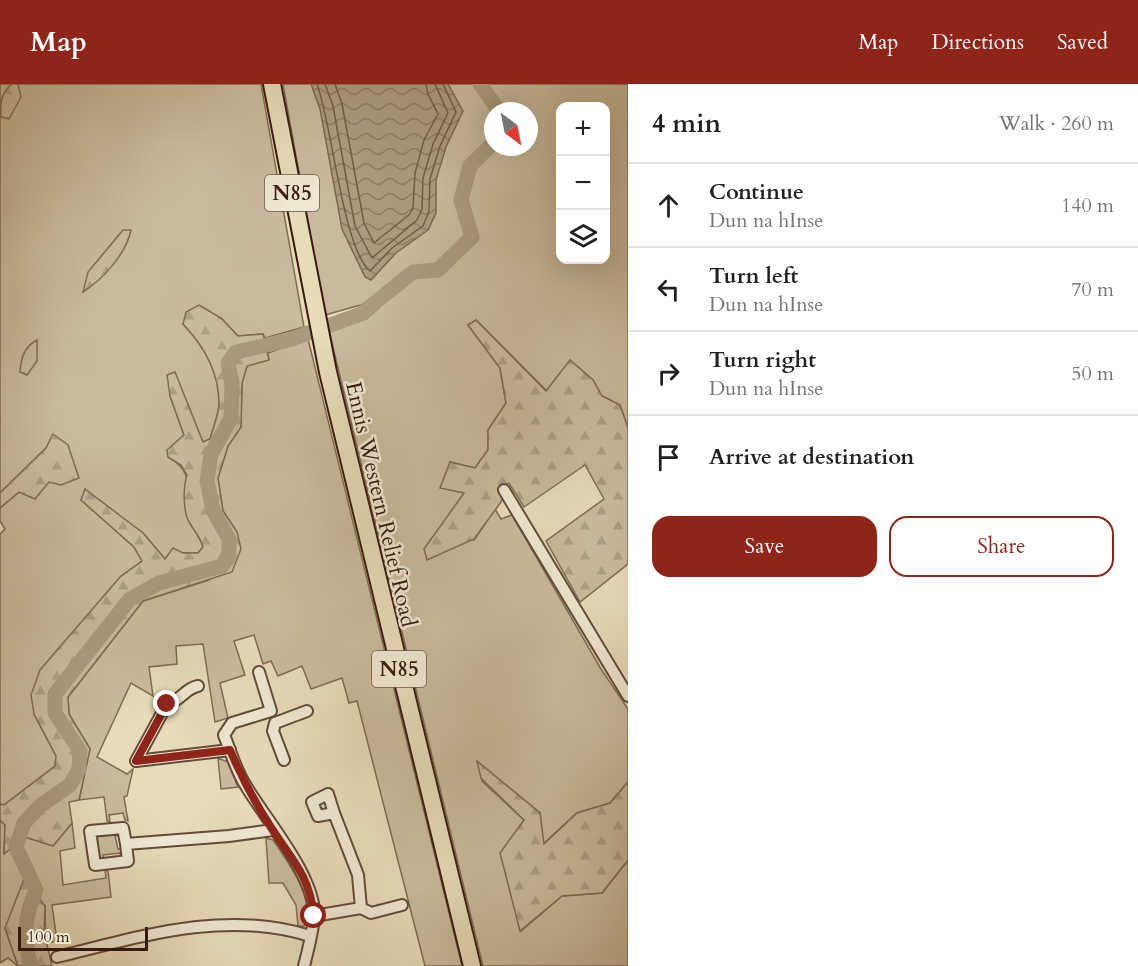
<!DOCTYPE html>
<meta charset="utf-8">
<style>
:root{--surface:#fff;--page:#f2f2f2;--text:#202124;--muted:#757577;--line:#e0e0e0;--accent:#8f2418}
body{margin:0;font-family:Cardo,serif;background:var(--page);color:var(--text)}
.controls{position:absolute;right:18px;top:18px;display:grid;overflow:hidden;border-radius:12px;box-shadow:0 6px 24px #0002}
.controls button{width:54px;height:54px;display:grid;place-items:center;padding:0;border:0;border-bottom:2px solid var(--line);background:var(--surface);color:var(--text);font:30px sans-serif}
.compass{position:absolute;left:484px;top:18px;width:54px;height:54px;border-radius:50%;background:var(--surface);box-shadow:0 6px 24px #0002;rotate:148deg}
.scale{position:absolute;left:18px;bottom:15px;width:130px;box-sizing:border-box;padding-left:6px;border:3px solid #371c0e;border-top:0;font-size:16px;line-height:21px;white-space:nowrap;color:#371c0e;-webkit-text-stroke:4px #efe8d2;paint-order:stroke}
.stop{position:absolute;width:18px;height:18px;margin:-14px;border:4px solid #8f2418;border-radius:50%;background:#fff}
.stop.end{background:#8f2418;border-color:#fff;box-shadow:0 2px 6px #0008}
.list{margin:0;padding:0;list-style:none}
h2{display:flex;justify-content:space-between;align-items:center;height:78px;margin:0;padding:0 24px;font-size:26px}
h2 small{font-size:20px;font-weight:400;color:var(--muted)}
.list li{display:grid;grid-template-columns:39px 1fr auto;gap:18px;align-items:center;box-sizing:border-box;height:84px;padding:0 24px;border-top:2px solid var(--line)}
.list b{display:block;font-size:22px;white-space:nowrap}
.list p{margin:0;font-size:20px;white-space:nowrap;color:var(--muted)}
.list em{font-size:20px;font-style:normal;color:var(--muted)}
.actions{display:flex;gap:12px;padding:18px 24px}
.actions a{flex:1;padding:14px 0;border:2px solid var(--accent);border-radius:18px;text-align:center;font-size:21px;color:var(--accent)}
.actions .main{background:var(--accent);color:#fff}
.icon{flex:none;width:33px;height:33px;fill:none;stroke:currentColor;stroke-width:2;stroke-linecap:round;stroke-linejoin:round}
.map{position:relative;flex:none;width:628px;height:882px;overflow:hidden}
header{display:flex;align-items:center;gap:36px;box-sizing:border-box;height:84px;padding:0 30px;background:var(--accent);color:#fff}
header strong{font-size:28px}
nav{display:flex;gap:33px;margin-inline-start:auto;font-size:21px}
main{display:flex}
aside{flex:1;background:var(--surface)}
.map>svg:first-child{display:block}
.grass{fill:#c8bb9c;stroke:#806c55;stroke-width:1.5;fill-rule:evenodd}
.forest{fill:url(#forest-firs);stroke:#806c55;stroke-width:1.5}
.water{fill:url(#water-waves);stroke:#7c6852;stroke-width:1.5}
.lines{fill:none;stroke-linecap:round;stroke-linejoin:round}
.shore{stroke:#705c46;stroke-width:1.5}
.river{stroke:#aa9b7f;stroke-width:15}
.street-casing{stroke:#634c39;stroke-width:14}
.primary-casing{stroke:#371c0e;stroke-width:20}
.street{stroke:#efe8d2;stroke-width:10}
.primary{stroke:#e6dcb9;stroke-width:16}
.route{stroke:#8f2418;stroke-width:8}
.labels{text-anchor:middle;stroke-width:5;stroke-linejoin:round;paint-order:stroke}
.shield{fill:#efe8d2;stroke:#6e5949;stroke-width:1.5}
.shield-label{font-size:21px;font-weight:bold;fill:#371c0e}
.street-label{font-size:22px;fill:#371c0e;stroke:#efe8d2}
</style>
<header>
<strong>Map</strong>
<nav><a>Map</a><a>Directions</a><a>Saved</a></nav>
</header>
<main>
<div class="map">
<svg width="628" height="882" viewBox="0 0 628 882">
<defs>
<pattern id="forest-firs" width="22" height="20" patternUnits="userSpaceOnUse" patternTransform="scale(1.5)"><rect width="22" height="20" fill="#c8bb9c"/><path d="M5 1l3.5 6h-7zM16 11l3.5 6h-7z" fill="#aca085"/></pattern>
<pattern id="water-waves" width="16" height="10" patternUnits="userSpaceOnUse" patternTransform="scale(1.5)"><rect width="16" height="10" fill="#aa9b7f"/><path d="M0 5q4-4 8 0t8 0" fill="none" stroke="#8b7e66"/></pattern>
</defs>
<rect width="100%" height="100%" fill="#e6dcb9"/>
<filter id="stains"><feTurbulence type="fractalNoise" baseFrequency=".00333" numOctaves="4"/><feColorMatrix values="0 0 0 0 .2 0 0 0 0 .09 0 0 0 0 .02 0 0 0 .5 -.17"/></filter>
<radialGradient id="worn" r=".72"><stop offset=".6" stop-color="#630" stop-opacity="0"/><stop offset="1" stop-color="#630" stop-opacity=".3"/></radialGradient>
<g class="grass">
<path d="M0 0H261L304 243 265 254 263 250 238 252 221 234 183 240C204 262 219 288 219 319 219 330 213 344 210 355L203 358 195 341 170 312 184 351 168 366V373C198 390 183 406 188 434 189 440 200 452 203 463L198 469H183L165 475 143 449 85 406 81 416 134 463 142 477 120 493 34 630 56 672 55 682 4 721 0 720V450L5 445 0 437V424L19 408 46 364 0 409Z"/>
<path d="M283 0H628V344L620 321 602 312 593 296 570 276 547 307 476 236 468 241 500 284 506 319 488 346V366L475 384 450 378 464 409 474 456 495 425 501 435 512 431 601 585 628 625V698L610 719 577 729 543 760 540 729 478 679 482 697 524 736 521 847 562 812 602 809 628 776V882H483L329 247 366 235 378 225 377 213 364 220 325 231ZM560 22H606V176H560ZM493 27H529V63H493Z"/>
<polygon points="308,255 462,882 425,882 357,617 349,619 342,594 311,605 302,582 278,592 271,577 263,580 254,551 234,557 245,591 220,599 228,634 215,638 203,560 176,562 177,580 149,583 153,612 131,599 97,673 127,690 133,685 127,712 124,713 128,737 125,736 123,729 109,731 110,738 107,737 104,713 79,716 90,665 69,630 68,613 143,517 209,496 237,448 223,427 218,394 228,362 241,343 242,299 247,282 269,276 268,269"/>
<polygon points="218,674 228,678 238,703 221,705"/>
<polygon points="0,736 5,741 4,769 25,753 53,762 72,739 75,764 60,767 63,801 106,794 105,786 108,787 111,813 52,821 57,857 46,859 45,822 5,844 18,882 8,874 0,879"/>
<polygon points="120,749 122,751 115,752 118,765 124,764 126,770 121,775 120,769 103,771 104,777 99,777 96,753"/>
<path d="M266 754 273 756C287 777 317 816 304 842H298L296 821 283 799H269Z"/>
</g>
<g class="forest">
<path d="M12 0H18L21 13 9 35 1 33C0 19 1 9 12 0Z"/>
<path d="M123 146H131C126 170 103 195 83 208L88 188Z"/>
<path d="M199 221 221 234 238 252 263 250 269 276 247 282 242 299 241 343 228 362 218 394 223 427 237 448 241 465 232 488 143 517 68 613 69 630 90 665 79 716 69 718 72 739 53 762 25 753 4 770 5 741 0 736V720L4 721 55 682 56 672 34 630 31 611 40 586 120 493 142 477 134 463 81 416 85 405 143 449 165 475 173 464 183 469H198L203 463C200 452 195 448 189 438 183 427 183 403 187 391L181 381 168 373 167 366 184 351 170 312 167 291 175 288 203 358 210 355C213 344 219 330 219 319 219 287 204 262 183 240L186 228Z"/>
<polygon points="476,236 546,307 570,276 593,296 602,312 620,321 628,344 628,480 580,518 546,457 604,415 585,381 524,423 509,399 498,406 503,414 501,418 474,455 427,476 424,465 464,409 440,404 450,378 475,384 488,366 488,346 506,319 500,284 468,241"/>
<path d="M37 256V277L27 291 20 288C21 274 24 263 37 256Z"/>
<polygon points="53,350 68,361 79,394 61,401 49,398 35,415 19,408 0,424 0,409 46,364"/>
<polygon points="477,677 540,729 544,760 577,729 610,719 628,698 628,776 602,809 562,812 520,847 500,769 524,736 481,694"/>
<polygon points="24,795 45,822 44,848 52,882 18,882 5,844"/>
</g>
<polygon class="water" points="311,0 448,0 463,27 446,63 436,96 436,129 428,146 396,169 371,196 365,193 342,145 320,25"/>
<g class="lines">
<g class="shore">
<path d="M317 0C332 40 343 165 370 187L392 164 423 142 429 127 430 95 440 62 456 28 443 0"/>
<polyline points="325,0 333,22 355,142 372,174 417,136 422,125 423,94 433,60 448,29 435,0"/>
<polyline points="335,0 342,20 364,139 374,159 410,130 413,123 415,89 424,56 438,30 428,10 426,0"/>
</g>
<g class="river">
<polyline points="480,0 499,27"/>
<path d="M31 882C23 854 24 834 36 806L16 763 24 739 40 722 70 701 79 685 80 667 55 629V610L130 515 159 499 222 482 229 473V455L213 426 207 397 211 370 231 334 232 299 228 279 236 268 289 256 361 230 413 188 438 186 472 153 461 116 470 82 493 59"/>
</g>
<defs>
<g id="street">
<polyline points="504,406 628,612"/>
<path d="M259 588 271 627 232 639 224 651C231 668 236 687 246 702 266 736 316 793 314 832 313 848 308 866 304 882"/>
<path d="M198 602C185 604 180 618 167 620L136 677 230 666"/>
<polyline points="284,676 273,647 275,639 307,627"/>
<polyline points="126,760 128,777 95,781 90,747 123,744 126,760 229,752 273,746"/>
<polyline points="361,824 371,829 402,821"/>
<polyline points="314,832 361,824 358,791 334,729 318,732 312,718 328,710 334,729"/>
<path d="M57 873C139 853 225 825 310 852"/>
</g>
<polyline id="primary" points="272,0 328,288 472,882"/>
</defs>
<use href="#street" class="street-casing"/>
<use href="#primary" class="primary-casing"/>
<use href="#street" class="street"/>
<use href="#primary" class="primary"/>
</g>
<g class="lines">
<path class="route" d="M167 620 136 677 230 666C242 694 255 719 272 745 293 777 309 791 314 832"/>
</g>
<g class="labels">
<g class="shield">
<rect x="265" y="91" width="54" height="36" rx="4.5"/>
<rect x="372" y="567" width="54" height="36" rx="4.5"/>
</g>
<g class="shield-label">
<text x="292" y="116">N85</text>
<text x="399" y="592">N85</text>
</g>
<g class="street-label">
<text transform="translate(382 420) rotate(77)" y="8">Ennis Western Relief Road</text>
</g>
</g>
<rect width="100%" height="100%" filter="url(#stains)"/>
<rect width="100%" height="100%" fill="url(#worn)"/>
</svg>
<div class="controls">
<button>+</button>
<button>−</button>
<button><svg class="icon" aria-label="layers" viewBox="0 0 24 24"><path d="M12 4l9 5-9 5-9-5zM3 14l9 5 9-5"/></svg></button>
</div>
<svg class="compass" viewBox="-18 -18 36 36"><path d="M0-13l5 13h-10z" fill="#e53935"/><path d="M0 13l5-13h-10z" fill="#757577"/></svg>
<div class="scale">100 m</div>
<div class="stop" style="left:314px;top:832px"></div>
<div class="stop end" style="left:167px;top:620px"></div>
</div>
<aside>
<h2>4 min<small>Walk · 260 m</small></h2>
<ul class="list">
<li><svg class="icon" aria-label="ahead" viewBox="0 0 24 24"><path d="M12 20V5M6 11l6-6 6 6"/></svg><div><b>Continue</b><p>Dun na hInse</p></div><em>140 m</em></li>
<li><svg class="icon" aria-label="left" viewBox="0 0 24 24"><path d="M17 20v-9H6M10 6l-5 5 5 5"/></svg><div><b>Turn left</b><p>Dun na hInse</p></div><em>70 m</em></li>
<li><svg class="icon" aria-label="right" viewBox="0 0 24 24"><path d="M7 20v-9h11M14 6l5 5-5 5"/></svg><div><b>Turn right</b><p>Dun na hInse</p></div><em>50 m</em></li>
<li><svg class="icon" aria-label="arrive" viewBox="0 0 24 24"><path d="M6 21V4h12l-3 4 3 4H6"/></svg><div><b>Arrive at destination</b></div></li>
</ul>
<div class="actions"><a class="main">Save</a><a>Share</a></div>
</aside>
</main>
